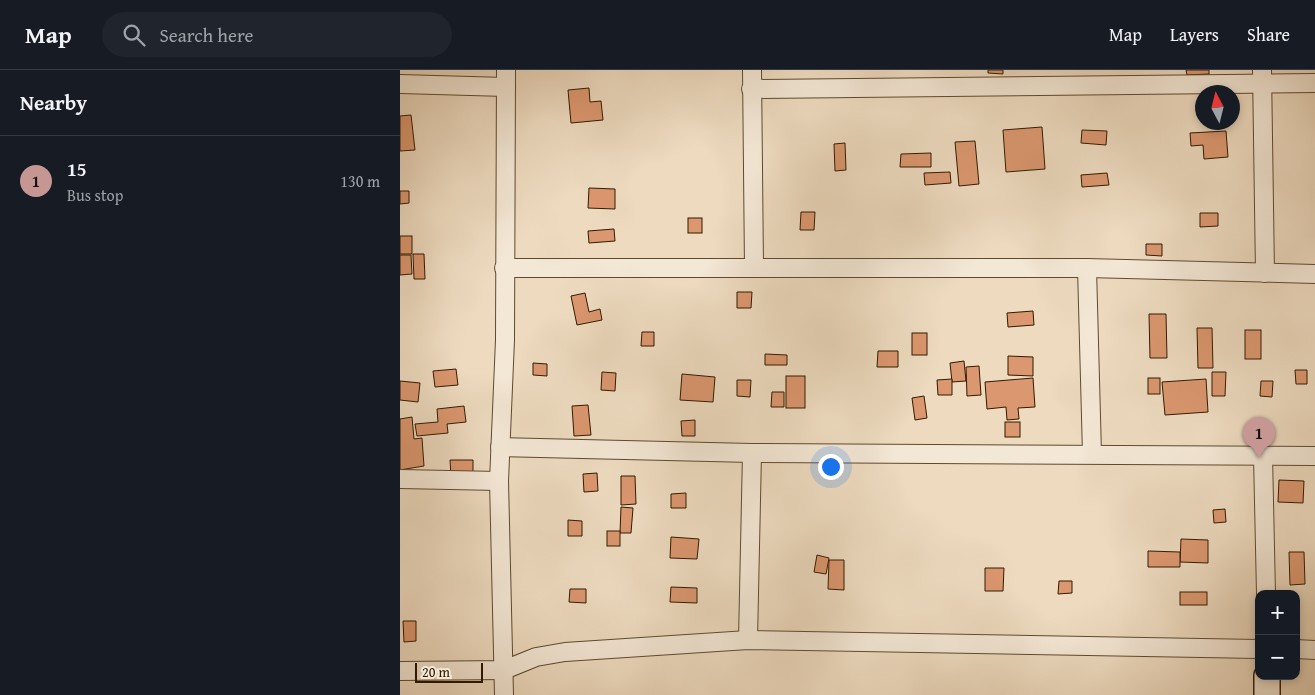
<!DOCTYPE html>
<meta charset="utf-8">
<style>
:root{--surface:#171b24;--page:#20242c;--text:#f1f3f6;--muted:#9ea1a6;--line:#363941;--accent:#c59692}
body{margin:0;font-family:"Gentium Book Plus",serif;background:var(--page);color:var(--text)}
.controls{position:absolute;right:15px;bottom:15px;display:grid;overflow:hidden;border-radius:10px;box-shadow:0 2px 8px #0003}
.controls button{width:45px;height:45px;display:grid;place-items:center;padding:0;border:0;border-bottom:1px solid var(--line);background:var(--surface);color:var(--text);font:25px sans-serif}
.compass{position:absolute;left:795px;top:15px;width:45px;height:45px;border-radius:50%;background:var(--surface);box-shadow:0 2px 8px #0003;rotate:353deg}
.scale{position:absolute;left:15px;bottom:12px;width:68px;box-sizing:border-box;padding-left:5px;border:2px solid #301a00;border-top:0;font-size:14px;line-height:18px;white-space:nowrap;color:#301a00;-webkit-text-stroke:4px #f3e7d5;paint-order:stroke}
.you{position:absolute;left:430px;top:396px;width:18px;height:18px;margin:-12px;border:4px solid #fff;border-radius:50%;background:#1a73e8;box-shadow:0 0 0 8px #1a73e833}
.badge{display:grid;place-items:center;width:32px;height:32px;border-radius:50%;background:var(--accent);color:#111;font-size:16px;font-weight:700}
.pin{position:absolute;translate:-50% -41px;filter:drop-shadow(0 1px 2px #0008)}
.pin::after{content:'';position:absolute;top:26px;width:18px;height:15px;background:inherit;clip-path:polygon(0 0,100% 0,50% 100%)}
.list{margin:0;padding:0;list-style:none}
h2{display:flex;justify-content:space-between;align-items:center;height:65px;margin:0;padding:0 20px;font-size:21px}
h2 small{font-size:16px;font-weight:400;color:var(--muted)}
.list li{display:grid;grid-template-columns:32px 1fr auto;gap:15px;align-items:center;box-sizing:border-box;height:90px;padding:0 20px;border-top:1px solid var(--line)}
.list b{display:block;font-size:19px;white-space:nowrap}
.list p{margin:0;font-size:16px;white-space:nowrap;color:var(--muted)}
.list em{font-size:16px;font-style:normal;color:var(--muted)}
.icon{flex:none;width:28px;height:28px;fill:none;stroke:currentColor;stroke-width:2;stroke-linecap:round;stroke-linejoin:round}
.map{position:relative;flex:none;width:915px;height:625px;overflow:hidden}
header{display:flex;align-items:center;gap:30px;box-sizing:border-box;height:70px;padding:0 25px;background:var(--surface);border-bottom:1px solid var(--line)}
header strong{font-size:24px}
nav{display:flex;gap:28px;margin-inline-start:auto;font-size:18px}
.search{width:350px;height:45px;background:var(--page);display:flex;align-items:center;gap:12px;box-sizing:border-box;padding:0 18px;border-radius:28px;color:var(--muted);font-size:19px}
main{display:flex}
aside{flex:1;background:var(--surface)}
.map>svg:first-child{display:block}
.building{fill:#db976f;stroke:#301a00}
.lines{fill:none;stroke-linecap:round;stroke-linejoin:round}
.street-casing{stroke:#5f4a30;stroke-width:20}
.secondary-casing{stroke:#301a00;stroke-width:28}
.street{stroke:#f3e7d5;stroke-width:18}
.secondary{stroke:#f3e7d5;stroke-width:25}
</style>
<header>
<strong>Map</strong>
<div class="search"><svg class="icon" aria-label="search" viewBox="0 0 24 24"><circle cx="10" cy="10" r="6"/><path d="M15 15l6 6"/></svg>Search here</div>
<nav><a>Map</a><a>Layers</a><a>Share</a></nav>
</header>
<main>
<aside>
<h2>Nearby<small></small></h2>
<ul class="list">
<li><span class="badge">1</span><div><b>15</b><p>Bus stop</p></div><em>130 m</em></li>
</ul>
</aside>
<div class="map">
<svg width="915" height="625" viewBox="0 0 915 625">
<rect width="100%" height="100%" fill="#eddabf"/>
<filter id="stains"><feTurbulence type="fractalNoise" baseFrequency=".004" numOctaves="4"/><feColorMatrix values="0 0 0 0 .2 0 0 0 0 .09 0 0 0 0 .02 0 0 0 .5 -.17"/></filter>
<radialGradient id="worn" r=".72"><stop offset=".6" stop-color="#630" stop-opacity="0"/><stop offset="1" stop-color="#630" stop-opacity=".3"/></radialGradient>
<g class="building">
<polygon points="588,0 603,0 603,4 588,3"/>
<polygon points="786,0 809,0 809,4 787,5"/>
<polygon points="189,18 190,32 201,31 203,50 171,53 168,20"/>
<polygon points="11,45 15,80 0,81 0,46"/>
<polygon points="642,57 645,99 606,102 603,60"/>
<polygon points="682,60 707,61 706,75 681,73"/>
<polygon points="826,61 828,87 804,89 803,75 791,76 790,63"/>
<polygon points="575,71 579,114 559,116 555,72"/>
<polygon points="445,73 446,100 435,101 434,74"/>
<polygon points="531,83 531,97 500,97 501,84"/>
<polygon points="550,102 551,113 525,115 524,103"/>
<polygon points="707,103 709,115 682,117 681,105"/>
<polygon points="189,118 215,119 215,139 188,138"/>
<polygon points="0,121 9,121 9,133 0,134"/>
<polygon points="401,142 415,142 414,160 400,160"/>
<polygon points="800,143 818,143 818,156 800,157"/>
<rect x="288" y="148" width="14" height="15"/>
<polygon points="214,159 215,171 189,173 188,161"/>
<rect x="0" y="166" width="12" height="18"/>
<polygon points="746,174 762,174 762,186 746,185"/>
<polygon points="13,184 24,184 25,209 14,209"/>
<polygon points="0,185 11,185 12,204 0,205"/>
<polygon points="337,222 352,222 351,238 337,238"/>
<polygon points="185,223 189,242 200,239 202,250 177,255 171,226"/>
<polygon points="633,241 634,255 608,257 607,243"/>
<polygon points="749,244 766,244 767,288 750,288"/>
<polygon points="797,258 812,258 813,298 798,298"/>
<rect x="845" y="260" width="16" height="29"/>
<polygon points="242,262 254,262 254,276 241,276"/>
<rect x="512" y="263" width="15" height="22"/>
<polygon points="478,281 498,281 498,297 477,297"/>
<polygon points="365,284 387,285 387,295 365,295"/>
<polygon points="608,286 633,287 633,306 608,305"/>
<polygon points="564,291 566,311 552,312 550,293"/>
<polygon points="133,293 147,294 147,306 133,305"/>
<polygon points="579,296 581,325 567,326 566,297"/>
<polygon points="56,299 58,315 35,317 33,301"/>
<polygon points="895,300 907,300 907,314 896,314"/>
<polygon points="202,302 216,303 215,321 201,320"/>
<polygon points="812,302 826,302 825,326 812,326"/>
<polygon points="282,304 315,307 313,332 280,330"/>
<rect x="386" y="306" width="19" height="32"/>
<polygon points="633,308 635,337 618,338 619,349 607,350 606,337 587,339 585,312"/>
<rect x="748" y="308" width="12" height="16"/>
<polygon points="552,309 552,325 538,325 537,310"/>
<polygon points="806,309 808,342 765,345 762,312"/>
<polygon points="337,310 351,310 350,327 337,326"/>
<polygon points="0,311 20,313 18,332 0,330"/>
<polygon points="861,311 873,311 872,327 860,326"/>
<polygon points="372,322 384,322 384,337 371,337"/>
<polygon points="524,326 527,348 515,350 512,328"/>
<polygon points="188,335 191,365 174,366 172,336"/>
<polygon points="64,336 66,352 47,354 48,363 17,366 15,354 38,352 37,339"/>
<polygon points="12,347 14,369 22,368 24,396 0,400 0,349"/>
<polygon points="295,350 295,366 282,366 281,351"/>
<rect x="605" y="352" width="15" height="15"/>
<polygon points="50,390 73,390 73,406 51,406"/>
<polygon points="197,403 198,421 184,422 183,404"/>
<polygon points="221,406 235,406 236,434 221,435"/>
<polygon points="879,410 904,411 903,433 878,432"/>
<polygon points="286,423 286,438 271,438 271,424"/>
<polygon points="221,437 233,438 231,463 220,463"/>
<polygon points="825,439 826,452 814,453 813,440"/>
<polygon points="168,450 182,451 182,466 168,466"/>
<rect x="207" y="461" width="13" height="15"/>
<polygon points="271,467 299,469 297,489 270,488"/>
<polygon points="781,469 808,470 808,493 780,492"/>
<polygon points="748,481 780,482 780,497 748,497"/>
<polygon points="889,482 904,482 905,514 890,515"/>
<polygon points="417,485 429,488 426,504 414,502"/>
<polygon points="429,490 444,490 444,520 428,519"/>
<polygon points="585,498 604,498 603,521 585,521"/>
<polygon points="659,511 672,511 672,523 658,524"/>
<polygon points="271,517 297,518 297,533 270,532"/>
<polygon points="170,519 186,519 186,533 169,532"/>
<rect x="780" y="522" width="27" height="13"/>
<polygon points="3,551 16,551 16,571 4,572"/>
</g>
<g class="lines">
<defs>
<g id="street">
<polyline points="352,0 354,197"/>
<polyline points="862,0 865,203"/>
<polyline points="0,14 106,17"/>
<polyline points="351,19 915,13"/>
<polyline points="104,198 687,198 915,204"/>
<polyline points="687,198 692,384"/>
<polyline points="100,377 352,383 915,386"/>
<polyline points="863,385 866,524"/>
<polyline points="0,409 99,411"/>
<polyline points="348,570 352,383"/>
<polyline points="896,579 915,580"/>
<polyline points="0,601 104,600 136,587 165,582 348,570 859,579"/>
<polyline points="104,625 99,411 105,270 106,0"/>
</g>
<polyline id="secondary" points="867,625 867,606"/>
</defs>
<use href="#street" class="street-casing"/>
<use href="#secondary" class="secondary-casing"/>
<use href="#street" class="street"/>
<use href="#secondary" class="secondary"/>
</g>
<rect width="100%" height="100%" filter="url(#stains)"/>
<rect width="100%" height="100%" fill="url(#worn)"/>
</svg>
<div class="controls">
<button>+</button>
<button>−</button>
</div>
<svg class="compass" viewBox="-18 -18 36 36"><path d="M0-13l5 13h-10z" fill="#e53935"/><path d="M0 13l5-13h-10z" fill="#9ea1a6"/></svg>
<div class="scale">20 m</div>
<div class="you"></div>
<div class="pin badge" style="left:859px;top:388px">1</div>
</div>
</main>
